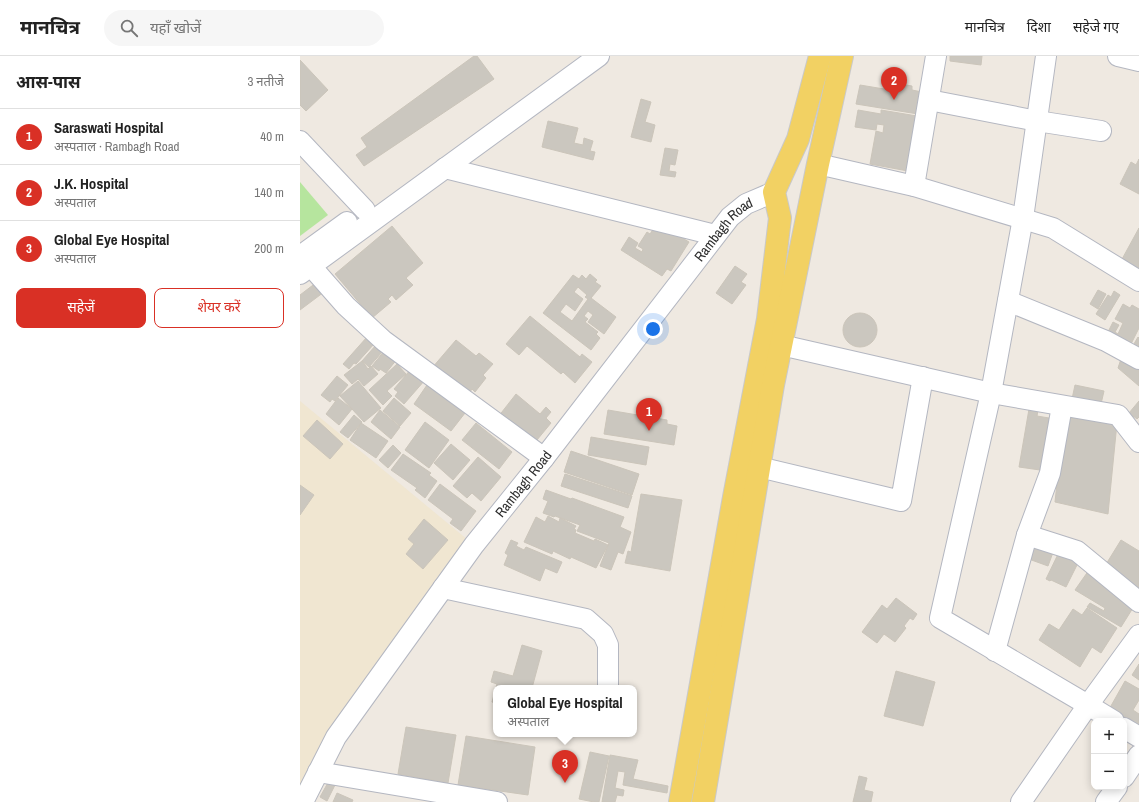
<!DOCTYPE html>
<html lang="hi">
<meta charset="utf-8">
<style>
:root{--surface:#fff;--page:#f6f6f6;--text:#222;--muted:#767676;--line:#e0e0e0;--accent:#d93025}
body{margin:0;font-family:"Archivo Narrow","Noto Sans Devanagari",sans-serif;background:var(--page);color:var(--text)}
.controls{position:absolute;right:12px;bottom:12px;display:grid;overflow:hidden;border-radius:8px;box-shadow:0 2px 10px #0003}
.controls button{width:36px;height:36px;display:grid;place-items:center;padding:0;border:0;border-bottom:1px solid var(--line);background:var(--surface);color:var(--text);font:20px sans-serif}
.you{position:absolute;left:353px;top:273px;width:14px;height:14px;margin:-10px;border:3px solid #fff;border-radius:50%;background:#1a73e8;box-shadow:0 0 0 6px #1a73e833}
.badge{display:grid;place-items:center;width:26px;height:26px;border-radius:50%;background:var(--accent);color:#fff;font-size:13px;font-weight:700}
.pin{position:absolute;translate:-50% -33px;filter:drop-shadow(0 1px 2px #0008)}
.pin::after{content:'';position:absolute;top:21px;width:14px;height:12px;background:inherit;clip-path:polygon(0 0,100% 0,50% 100%)}
.popup{position:absolute;left:193px;top:629px;width:144px;height:52px;box-sizing:border-box;display:grid;place-content:center;border-radius:8px;background:var(--surface);filter:drop-shadow(0 1px 3px #0005);font-size:13px;white-space:nowrap;color:var(--muted)}
.popup b{font-size:15px;color:var(--text)}
.popup::after{content:'';position:absolute;left:50%;top:100%;margin-left:-8px;border:8px solid transparent;border-top-color:var(--surface)}
.list{margin:0;padding:0;list-style:none}
h2{display:flex;justify-content:space-between;align-items:center;height:52px;margin:0;padding:0 16px;font-size:17px}
h2 small{font-size:13px;font-weight:400;color:var(--muted)}
.list li{display:grid;grid-template-columns:26px 1fr auto;gap:12px;align-items:center;box-sizing:border-box;height:56px;padding:0 16px;border-top:1px solid var(--line)}
.list b{display:block;font-size:15px;white-space:nowrap}
.list p{margin:0;font-size:13px;white-space:nowrap;color:var(--muted)}
.list em{font-size:13px;font-style:normal;color:var(--muted)}
.actions{display:flex;gap:8px;padding:12px 16px}
.actions a{flex:1;padding:9px 0;border:1px solid var(--accent);border-radius:8px;text-align:center;font-size:14px;color:var(--accent)}
.actions .main{background:var(--accent);color:#fff}
.icon{flex:none;width:22px;height:22px;fill:none;stroke:currentColor;stroke-width:2;stroke-linecap:round;stroke-linejoin:round}
.map{position:relative;flex:none;width:839px;height:746px;overflow:hidden}
header{display:flex;align-items:center;gap:24px;box-sizing:border-box;height:56px;padding:0 20px;background:var(--surface);border-bottom:1px solid var(--line)}
header strong{font-size:19px}
nav{display:flex;gap:22px;margin-inline-start:auto;font-size:14px}
.search{width:280px;height:36px;background:var(--page);display:flex;align-items:center;gap:10px;box-sizing:border-box;padding:0 14px;border-radius:22px;color:var(--muted);font-size:15px}
main{display:flex}
aside{flex:1;background:var(--surface)}
.map>svg:first-child{display:block}
.education{fill:#f0e6d1}
.green{fill:#b6e59e}
.building{fill:#cbc7bf;stroke:#cbc5ba;fill-rule:evenodd}
.lines{fill:none;stroke-linecap:round;stroke-linejoin:round}
.minor-casing{stroke:#b4b7c1;stroke-width:22}
.major-casing{stroke:#c9c9c9;stroke-width:24}
.minor{stroke:#fff;stroke-width:20}
.major{stroke:#f2d163;stroke-width:22}
.labels{text-anchor:middle;stroke-width:3;stroke-linejoin:round;paint-order:stroke}
.street-label{font-size:14px;fill:#2e2e2e;stroke:#fff}
</style>
<header>
<strong>मानचित्र</strong>
<div class="search"><svg class="icon" aria-label="search" viewBox="0 0 24 24"><circle cx="10" cy="10" r="6"/><path d="M15 15l6 6"/></svg>यहाँ खोजें</div>
<nav><a>मानचित्र</a><a>दिशा</a><a>सहेजे गए</a></nav>
</header>
<main>
<aside>
<h2>आस-पास<small>3 नतीजे</small></h2>
<ul class="list">
<li><span class="badge">1</span><div><b>Saraswati Hospital</b><p>अस्पताल · Rambagh Road</p></div><em>40 m</em></li>
<li><span class="badge">2</span><div><b>J.K. Hospital</b><p>अस्पताल</p></div><em>140 m</em></li>
<li><span class="badge">3</span><div><b>Global Eye Hospital</b><p>अस्पताल</p></div><em>200 m</em></li>
</ul>
<div class="actions"><a class="main">सहेजें</a><a>शेयर करें</a></div>
</aside>
<div class="map">
<svg width="839" height="746" viewBox="0 0 839 746">
<rect width="100%" height="100%" fill="#efe9e1"/>
<polygon class="education" points="0,345 174,489 0,746"/>
<polygon class="green" points="0,126 28,159 0,180"/>
<g class="building">
<polygon points="174,0 177,0 194,23 64,110 56,99 67,91 61,82"/>
<polygon points="650,0 682,0 681,9 650,5"/>
<polygon points="0,4 28,34 6,55 0,49"/>
<polygon points="594,27 612,30 612,34 622,36 618,58 556,48 560,29 584,33 585,30 593,31"/>
<polygon points="341,43 351,46 345,66 355,69 351,86 331,81"/>
<polygon points="558,54 581,58 581,54 617,60 608,115 570,108 576,75 583,77 584,69 577,68 576,74 555,71"/>
<polygon points="248,65 278,72 274,87 283,89 284,82 293,85 290,95 295,96 293,104 242,91"/>
<polygon points="365,92 378,94 375,109 370,108 369,115 376,116 375,121 360,119"/>
<polygon points="839,103 839,138 820,128 831,106 836,109"/>
<polygon points="356,169 372,179 373,176 385,180 384,183 389,186 371,215 367,213 362,220 321,194 329,181 338,187 335,192 342,196 343,193 338,190 347,176 350,178"/>
<polygon points="92,170 123,207 106,222 113,229 96,244 92,239 88,243 91,246 72,262 35,218"/>
<polygon points="839,172 839,214 821,205"/>
<polygon points="435,210 447,218 441,226 446,229 432,248 416,237"/>
<path d="M290 218 297 224 295 226 301 230 291 242 316 261 304 278 288 266 293 259 288 255 284 260 288 263 285 266 298 276 296 278 300 282 291 294 243 257 273 219 279 223 282 219 286 223ZM278 231 287 239 285 241 288 243 272 265 260 256 266 248 275 255 283 243 274 236Z"/>
<polygon points="17,226 24,236 0,254 0,239"/>
<polygon points="798,234 806,238 798,253 790,248"/>
<polygon points="814,235 820,239 805,264 796,258 808,239 811,241"/>
<polygon points="823,248 830,252 832,249 839,253 839,272 830,290 807,278 813,266 819,269 815,276 818,278 823,267 815,263"/>
<circle cx="560" cy="274" r="17"/>
<polygon points="230,260 280,301 282,298 292,306 275,327 263,316 261,318 227,290 219,299 206,288"/>
<polygon points="67,281 74,288 56,308 54,307 49,313 43,308"/>
<polygon points="838,281 839,282 839,297 831,293"/>
<polygon points="156,284 176,300 179,297 193,308 183,319 186,322 175,336 172,333 167,340 132,312"/>
<polygon points="76,289 83,295 69,311 62,305"/>
<polygon points="85,294 97,303 86,317 80,313 79,315 72,310"/>
<polygon points="823,297 839,307 839,330 818,312"/>
<polygon points="62,305 68,313 71,310 78,318 64,330 58,323 52,328 44,319"/>
<polygon points="97,308 106,318 87,335 92,340 83,349 69,334"/>
<polygon points="111,313 125,324 104,348 95,340 98,336 94,333"/>
<polygon points="37,320 48,329 35,345 32,343 30,346 21,339"/>
<polygon points="58,325 81,352 64,366 40,340"/>
<polygon points="127,329 165,357 151,375 114,348"/>
<polygon points="775,329 804,335 801,348 772,343"/>
<polygon points="216,338 240,358 246,351 251,356 246,362 251,367 232,390 198,361"/>
<polygon points="38,342 52,353 39,369 26,358"/>
<polygon points="94,342 111,357 100,370 83,355"/>
<polygon points="839,345 839,361 837,363 829,357"/>
<polygon points="729,353 738,354 737,360 749,362 740,414 719,411"/>
<polygon points="80,354 100,371 91,383 71,366"/>
<polygon points="308,354 367,364 367,368 377,370 374,389 304,378"/>
<polygon points="54,359 62,366 48,382 40,376"/>
<polygon points="764,361 817,367 808,458 755,446"/>
<polygon points="17,364 43,388 30,403 3,380"/>
<polygon points="125,366 149,384 129,412 105,394"/>
<polygon points="61,367 88,385 76,402 50,384"/>
<polygon points="176,367 212,396 199,413 162,384"/>
<polygon points="291,381 349,391 346,409 288,399"/>
<polygon points="151,388 170,404 153,424 134,407"/>
<polygon points="93,389 101,397 88,412 79,404"/>
<polygon points="271,395 339,418 332,439 264,416"/>
<polygon points="103,398 131,417 129,419 137,425 125,442 115,434 117,432 91,414"/>
<polygon points="178,401 201,421 181,445 172,437 167,442 153,430"/>
<polygon points="265,418 332,440 328,452 261,430"/>
<polygon points="140,428 176,455 161,475 150,467 153,463 128,444"/>
<polygon points="0,429 14,439 0,459"/>
<polygon points="246,434 271,443 272,442 324,461 320,471 331,476 323,498 318,496 311,514 300,510 309,487 277,475 280,469 255,460 254,461 243,457 248,445 243,443"/>
<polygon points="341,438 382,444 370,515 325,507 328,495 331,496"/>
<polygon points="248,460 259,466 260,462 276,470 274,473 276,474 275,477 294,485 295,483 308,489 296,512 271,501 270,503 253,495 252,498 224,486 236,461 245,466"/>
<polygon points="124,463 148,484 123,513 106,498 114,488 108,483"/>
<polygon points="734,483 755,491 748,510 726,502"/>
<polygon points="211,484 218,487 216,490 224,494 226,491 262,506 257,517 245,512 240,525 204,509 208,499 205,497"/>
<polygon points="821,484 839,495 839,542 800,518"/>
<polygon points="761,492 780,503 766,531 751,524 750,525 746,523"/>
<polygon points="789,514 836,547 821,571 787,551 790,547 804,555 805,552 775,534"/>
<polygon points="596,542 617,558 613,564 610,562 604,570 606,572 595,586 584,578 577,587 562,576 582,549 587,553"/>
<polygon points="787,552 817,572 801,597 792,591 780,611 739,584 749,568 759,574 773,553 782,559"/>
<polygon points="222,589 242,595 232,632 196,632 197,628 191,626 194,615 213,620"/>
<polygon points="839,608 839,624 832,619"/>
<polygon points="596,615 635,626 623,670 584,660"/>
<polygon points="825,625 839,633 839,644 833,654 839,658 839,670 807,657"/>
<polygon points="196,632 196,647 192,646"/>
<polygon points="106,671 156,679 148,727 98,718"/>
<polygon points="166,680 235,691 228,739 158,729"/>
<polygon points="290,696 309,700 299,746 294,746 279,743"/>
<polygon points="310,699 338,704 333,723 368,730 367,737 323,729 325,716 318,715 315,732 324,734 323,740 317,739 315,746 302,746"/>
<polygon points="559,720 567,722 564,734 573,736 571,746 553,746"/>
<polygon points="30,723 36,727 27,745 20,741"/>
<polygon points="37,737 53,744 52,746 33,746"/>
</g>
<g class="lines">
<defs>
<g id="minor">
<polyline points="746,0 723,162 691,337 640,562 788,649 814,665"/>
<polyline points="818,0 839,5"/>
<polyline points="629,44 737,65 801,75"/>
<polyline points="0,85 65,154"/>
<polyline points="518,108 614,130 753,172 839,225"/>
<polyline points="145,112 415,179"/>
<polyline points="614,130 636,0"/>
<polyline points="0,200 47,166"/>
<polyline points="2,200 46,250 84,285 244,402"/>
<polyline points="0,218 299,0"/>
<polyline points="708,245 806,285 839,303"/>
<polyline points="481,289 691,337 818,359 839,386"/>
<polyline points="459,411 601,445 623,321"/>
<polyline points="727,479 777,495 839,546"/>
<polyline points="143,532 286,563 303,578 308,589 308,632"/>
<polyline points="695,595 727,479 750,417 762,350"/>
<polyline points="824,672 839,681"/>
<polyline points="18,716 197,746"/>
<polyline points="824,721 839,699"/>
<path id="s1" d="M3 746 36 681 174 489 244 402 430 161 446 148 474 136"/>
<polyline points="721,746 788,649 839,579"/>
<polyline points="806,746 817,731"/>
</g>
<g id="major">
<polyline points="380,746 434,441 468,263 480,162 474,136 498,83 520,0"/>
<polyline points="403,746 473,329 518,108 542,0"/>
</g>
</defs>
<use href="#minor" class="minor-casing"/>
<use href="#major" class="major-casing"/>
<use href="#minor" class="minor"/>
<use href="#major" class="major"/>
</g>
<g class="labels">
<g class="street-label">
<text dy="5" stroke="none"><textPath href="#s1" startOffset="712">Rambagh Road</textPath></text>
<text dy="5" stroke="none"><textPath href="#s1" startOffset="388">Rambagh Road</textPath></text>
</g>
</g>
</svg>
<div class="controls">
<button>+</button>
<button>−</button>
</div>
<div class="you"></div>
<div class="pin badge" style="left:349px;top:375px">1</div>
<div class="pin badge" style="left:594px;top:44px">2</div>
<div class="pin badge" style="left:265px;top:727px">3</div>
<div class="popup"><b>Global Eye Hospital</b>अस्पताल</div>
</div>
</main>
